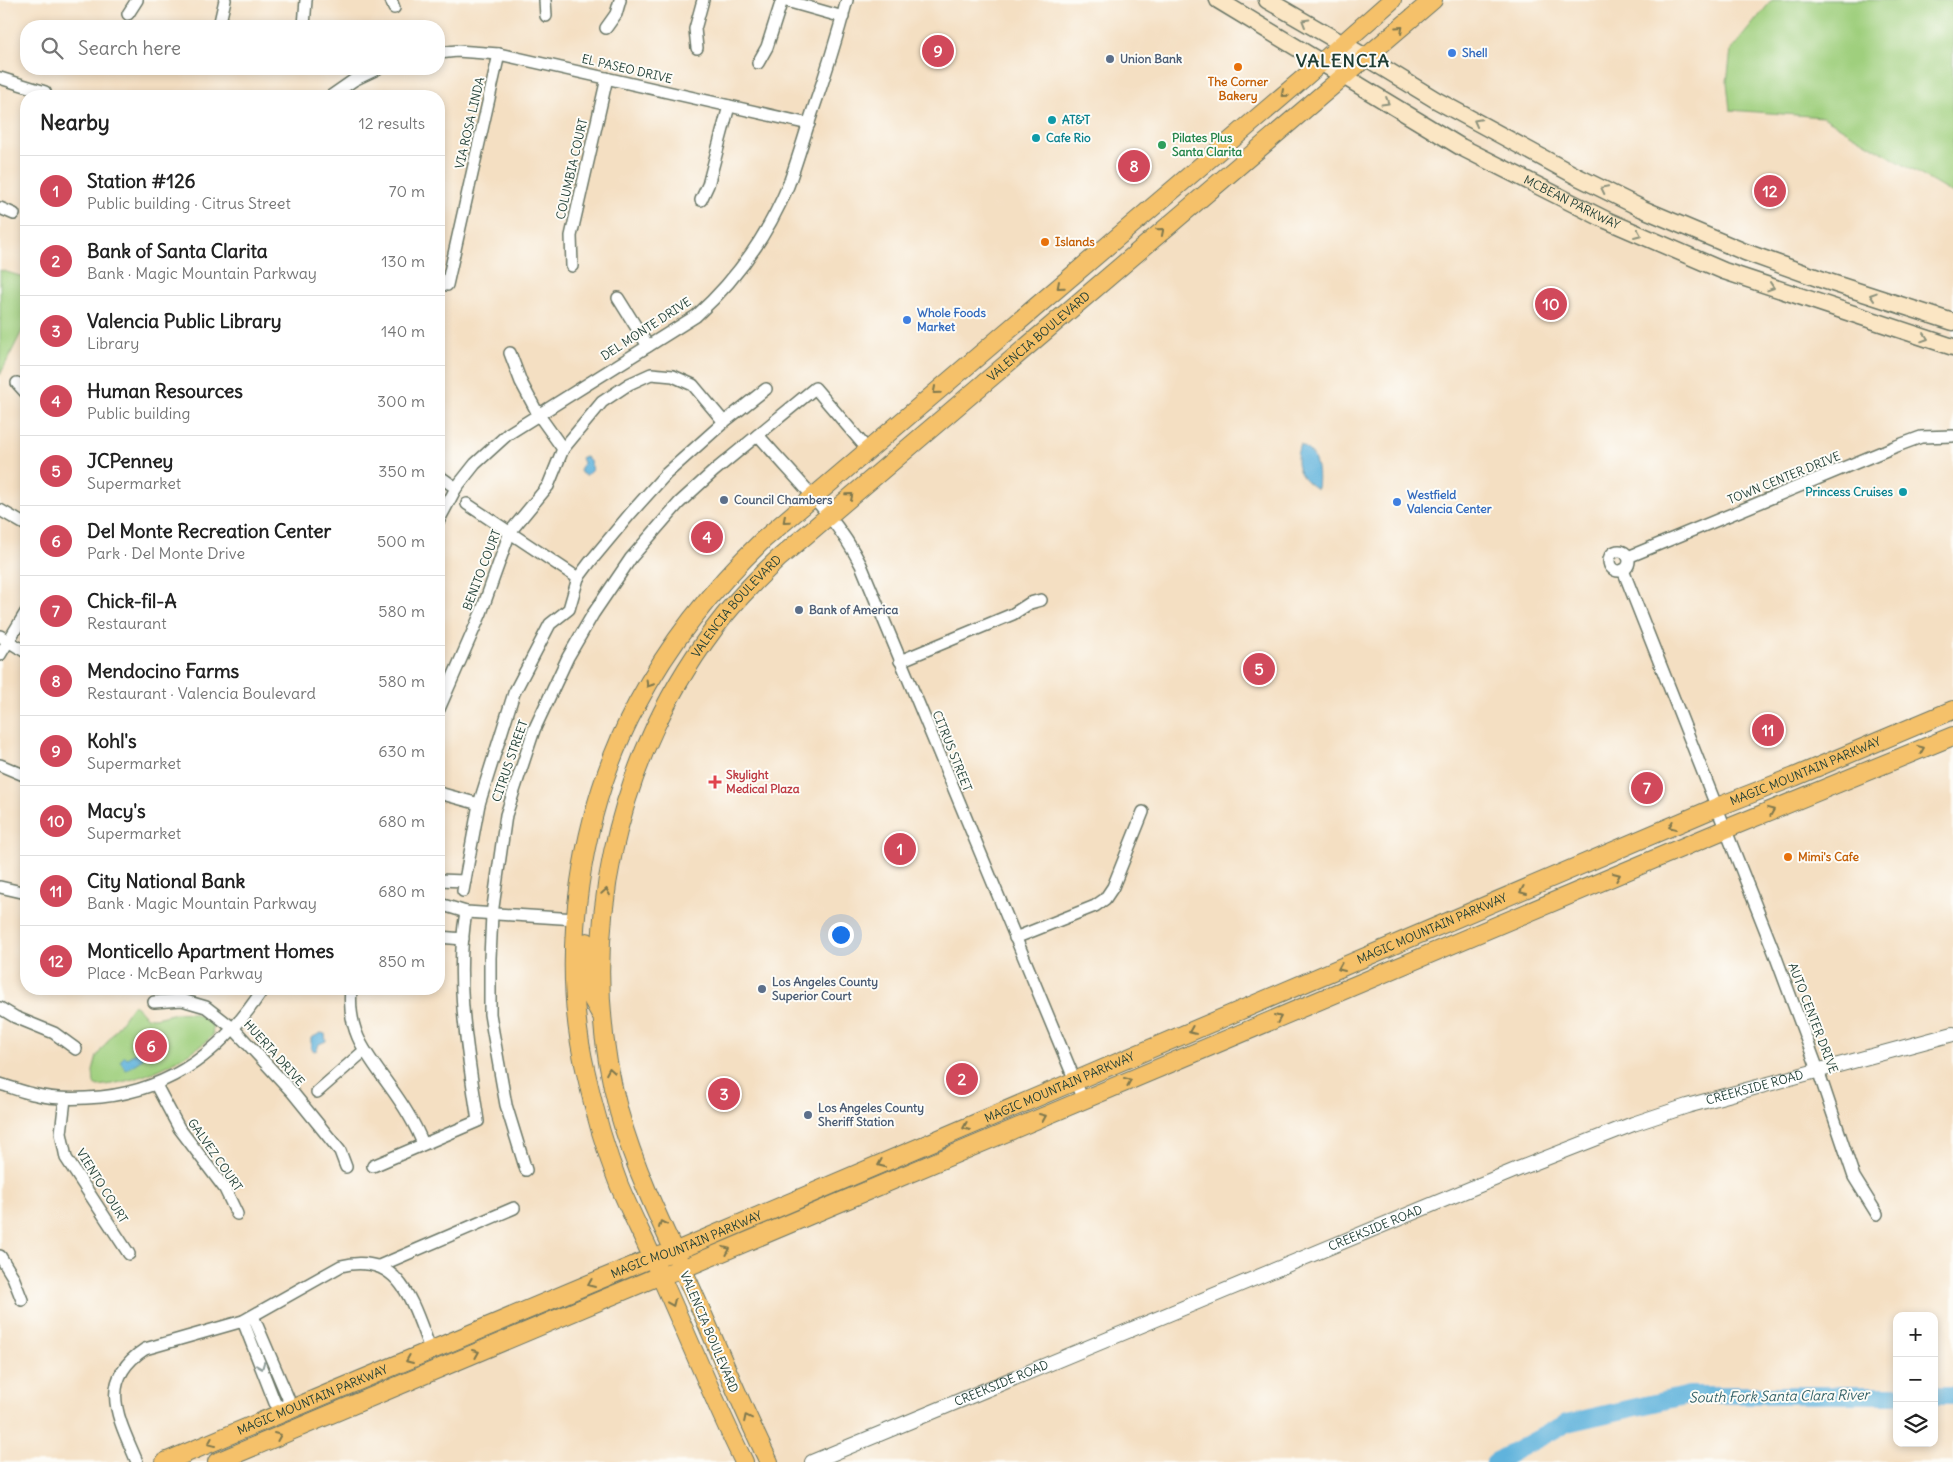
<!DOCTYPE html>
<meta charset="utf-8">
<style>
:root{--surface:#fff;--page:#f6f6f6;--text:#222;--muted:#767676;--line:#e0e0e0;--accent:#d1495b}
body{margin:0;font-family:Delius,sans-serif;background:var(--page);color:var(--text)}
.controls{position:absolute;right:15px;bottom:15px;display:grid;overflow:hidden;border-radius:10px;box-shadow:0 2px 8px #0003}
.controls button{width:45px;height:45px;display:grid;place-items:center;padding:0;border:0;border-bottom:1px solid var(--line);background:var(--surface);color:var(--text);font:25px sans-serif}
.you{position:absolute;left:840px;top:934px;width:18px;height:18px;margin:-12px;border:4px solid #fff;border-radius:50%;background:#1a73e8;box-shadow:0 0 0 8px #1a73e833}
.badge{display:grid;place-items:center;width:32px;height:32px;border-radius:50%;background:var(--accent);color:#fff;font-size:16px;font-weight:700}
.pin{position:absolute;translate:-50% -50%;border:2px solid #fff;box-shadow:0 1px 5px #0006}
.list{margin:0;padding:0;list-style:none}
h2{display:flex;justify-content:space-between;align-items:center;height:65px;margin:0;padding:0 20px;font-size:21px}
h2 small{font-size:16px;font-weight:400;color:var(--muted)}
.list li{display:grid;grid-template-columns:32px 1fr auto;gap:15px;align-items:center;box-sizing:border-box;height:70px;padding:0 20px;border-top:1px solid var(--line)}
.list b{display:block;font-size:19px;white-space:nowrap}
.list p{margin:0;font-size:16px;white-space:nowrap;color:var(--muted)}
.list em{font-size:16px;font-style:normal;color:var(--muted)}
.icon{flex:none;width:28px;height:28px;fill:none;stroke:currentColor;stroke-width:2;stroke-linecap:round;stroke-linejoin:round}
.map{position:relative;flex:none;width:1953px;height:1462px;overflow:hidden}
.search{position:absolute;background:var(--surface);box-shadow:0 2px 8px #0003;left:20px;top:20px;width:425px;height:55px;display:flex;align-items:center;gap:12px;box-sizing:border-box;padding:0 18px;border-radius:20px;color:var(--muted);font-size:19px}
.panel{position:absolute;background:var(--surface);box-shadow:0 2px 8px #0003;left:20px;top:90px;width:425px;height:905px;border-radius:20px}
.map>svg:first-child{display:block}
.green{fill:#9fcf7d;stroke:#5f8658}
.water{fill:#60b3dc;stroke:#407888}
.lines{fill:none;stroke-linecap:round;stroke-linejoin:round}
.river{stroke:#60b3dc;stroke-width:18}
.minor-casing{stroke:#6a7666;stroke-width:14}
.tertiary-casing{stroke:#6a7666;stroke-width:16}
.secondary-casing{stroke:#6a7666;stroke-width:19}
.primary-casing{stroke:#6a7666;stroke-width:20}
.minor{stroke:#fff;stroke-width:11}
.tertiary{stroke:#fff;stroke-width:14}
.secondary{stroke:#fbe6c4;stroke-width:16}
.primary{stroke:#f5c16b;stroke-width:18}
.oneway{stroke:#8d927c}
.oneway2{stroke:#7f784d}
.oneway3{stroke:#8f9e9a}
.shop-dot{fill:#3f7fe0;stroke:#fdfcf7;stroke-width:2}
.service-dot{fill:#5c6f8a;stroke:#fdfcf7;stroke-width:2}
.food-dot{fill:#e8710a;stroke:#fdfcf7;stroke-width:2}
.culture-dot{fill:#0f9aa8;stroke:#fdfcf7;stroke-width:2}
.leisure-dot{fill:#2e9e5b;stroke:#fdfcf7;stroke-width:2}
.health-dot{fill:#e0444e;stroke:#fdfcf7;stroke-width:2}
.labels{text-anchor:middle;stroke-width:4;stroke-linejoin:round;paint-order:stroke}
.shop-label{font-size:12px;font-weight:bold;fill:#366cbe;stroke:#fdfcf7;text-anchor:start}
.service-label{font-size:12px;font-weight:bold;fill:#4e5e75;stroke:#fdfcf7;text-anchor:start}
.street-label{font-size:12px;fill:#1f3d34;stroke:#fdfcf7}
.food-label{font-size:12px;font-weight:bold;fill:#c56008;stroke:#fdfcf7;text-anchor:start}
.culture-label{font-size:12px;font-weight:bold;fill:#0d838f;stroke:#fdfcf7;text-anchor:start}
.leisure-label{font-size:12px;font-weight:bold;fill:#27864d;stroke:#fdfcf7;text-anchor:start}
.health-label{font-size:12px;font-weight:bold;fill:#be3a42;stroke:#fdfcf7;text-anchor:start}
.water-label{font-size:14px;font-style:italic;fill:#326066;stroke:#fdfcf7}
.district-label{font-size:18px;font-weight:bold;letter-spacing:1px;fill:#1f3d34;stroke:#fdfcf7}
</style>
<div class="map">
<svg width="1953" height="1462" viewBox="0 0 1953 1462">
<rect width="100%" height="100%" fill="#fdfcf7"/>
<filter id="ink" filterUnits="userSpaceOnUse"><feTurbulence type="fractalNoise" baseFrequency=".02" numOctaves="2"/><feDisplacementMap in="SourceGraphic" scale="10" xChannelSelector="R" yChannelSelector="G"/><feConvolveMatrix kernelMatrix="1 2 1 2 8 2 1 2 1" color-interpolation-filters="sRGB"/></filter>
<filter id="wash" filterUnits="userSpaceOnUse"><feTurbulence type="fractalNoise" baseFrequency=".0096" numOctaves="4" result="noise"/><feDisplacementMap in="SourceGraphic" scale="20" xChannelSelector="R" yChannelSelector="G"/><feGaussianBlur stdDeviation="1.12" result="paint"/><feColorMatrix in="noise" values="0 0 0 0 0 0 0 0 0 0 0 0 0 0 0 0 0 1.4 0 .05"/><feComposite in="paint" operator="in"/></filter>
<g filter="url(#wash)">
<rect width="100%" height="100%" fill="#f4dfc2"/>
<g class="green">
<polygon points="1772,0 1953,0 1953,194 1823,117 1730,110 1727,82 1731,50"/>
<polygon points="0,270 23,277 22,287 26,288 26,323 0,375"/>
<path d="M133 1005C141 1008 142 1018 152 1018 157 1018 163 1016 168 1015 185 1010 199 1012 212 1024L213 1035C207 1042 199 1047 191 1052 162 1071 133 1082 98 1086L94 1084 93 1071 97 1056Z"/>
</g>
<g class="water">
<path d="M1300 444C1318 455 1319 470 1317 489 1298 477 1293 465 1300 444Z"/>
<polygon points="584,456 590,460 592,470 587,475 582,474 580,471 583,463 581,458"/>
<polygon points="321,1033 325,1034 326,1041 319,1044 317,1050 314,1051 311,1048 311,1038"/>
<polygon points="139,1051 144,1058 126,1070 120,1061 125,1056 127,1058"/>
</g>
<g class="lines">
<g class="river">
<polyline points="1934,1395 1953,1395"/>
<polyline points="1495,1462 1567,1423 1689,1395 1897,1395"/>
</g>
</g>
</g>
<g filter="url(#ink)">
<g class="lines">
<defs>
<g id="minor">
<polyline points="391,0 394,8"/>
<polyline points="545,0 546,16"/>
<polyline points="783,0 843,17"/>
<polyline points="128,14 137,0"/>
<polyline points="219,26 225,0"/>
<polyline points="304,26 306,0"/>
<polyline points="606,28 616,14 620,0"/>
<polyline points="697,48 695,29 703,0"/>
<polyline points="439,53 457,51 499,54 809,124"/>
<polyline points="758,63 767,47 782,0"/>
<polyline points="0,78 45,92"/>
<polyline points="331,96 354,80 377,69"/>
<polyline points="701,200 708,185 729,106"/>
<polyline points="0,208 14,214"/>
<polyline points="572,266 571,236 607,78"/>
<polyline points="447,285 499,54"/>
<polyline points="618,298 648,346"/>
<polyline points="510,353 521,382 538,414 563,449"/>
<polyline points="17,383 26,393"/>
<path d="M758 435C794 477 836 516 861 565L1083 1100"/>
<polyline points="439,476 456,488"/>
<polyline points="467,504 578,578"/>
<polyline points="0,510 26,525"/>
<path d="M439 520 456 488 475 464 508 434 696 316C736 280 767 236 788 186 797 162 804 137 812 113 825 76 837 38 847 0"/>
<circle cx="1619" cy="561" r="10"/>
<polyline points="1628,557 1894,447 1921,437 1953,436"/>
<polyline points="1623,570 1774,952 1818,1070 1854,1177 1877,1214"/>
<polyline points="0,636 26,652"/>
<polyline points="0,655 26,612"/>
<polyline points="900,661 1013,614 1030,603 1041,600"/>
<polyline points="439,709 481,613 510,532 548,486 563,449 602,402 629,384 651,374 673,376 693,385 724,422"/>
<polyline points="0,765 26,776"/>
<polyline points="439,793 479,804"/>
<polyline points="439,880 465,881"/>
<polyline points="0,887 26,893"/>
<polyline points="463,891 479,804 514,693 550,624 569,609 578,578 590,562 630,514 666,474 724,422 766,389"/>
<polyline points="443,905 466,912 576,919"/>
<polyline points="439,937 463,939"/>
<polyline points="1015,938 1095,906 1105,899 1113,887 1143,812"/>
<path d="M351 989C347 1031 365 1052 388 1084 402 1103 415 1123 423 1144"/>
<polyline points="154,1002 182,1000 206,1007 234,1029 293,1093 340,1151 346,1167"/>
<polyline points="0,1008 15,1017 54,1033 76,1049"/>
<path d="M0 1084C11 1087 22 1092 33 1094 55 1100 79 1099 101 1097 174 1089 224 1049 263 989"/>
<polyline points="156,1085 179,1128 225,1189 237,1214"/>
<polyline points="317,1092 364,1051"/>
<polyline points="65,1099 61,1133 66,1158 129,1254"/>
<path d="M373 1166 478 1121C468 1053 454 981 466 912"/>
<polyline points="526,1170 506,1105 493,1032 490,1014 490,958 492,914 506,815 534,730 568,657 593,614 631,558 679,503 714,471 815,388 868,450"/>
<polyline points="0,1256 13,1277 22,1300"/>
<polyline points="379,1266 514,1208"/>
<polyline points="243,1321 275,1403 287,1411 288,1398 253,1316"/>
<path d="M137 1462C119 1419 96 1381 145 1349L243 1321 341 1266C402 1251 413 1306 431 1351"/>
</g>
<g id="tertiary">
<path id="s1" d="M812 1462 1518 1169 1633 1124 1687 1106 1953 1034"/>
</g>
<g id="secondary">
<path id="s2" d="M1218 0 1461 147 1606 220 1724 271 1953 347"/>
<polyline points="1267,0 1367,58 1436,100 1578,177 1643,209 1745,252 1826,281 1953,322"/>
</g>
<g id="primary">
<polyline points="587,942 587,977 589,993 600,1013"/>
<path id="s3" d="M165 1462 589 1284 652 1258 674 1252 1717 807 1794 777 1953 710"/>
<polyline points="217,1462 661,1275 682,1269 1726,829 1953,736"/>
<path d="M744 1462C714 1401 689 1339 661 1277 648 1246 632 1216 619 1185 605 1149 594 1110 586 1073 558 955 580 811 637 704 670 642 713 588 763 540L1305 77 1392 0"/>
<path id="s4" d="M769 1462C737 1398 712 1332 682 1268 658 1217 634 1166 619 1112 573 942 614 754 724 616 740 596 759 577 778 559L1433 0"/>
</g>
</defs>
<use href="#minor" class="minor-casing"/>
<use href="#tertiary" class="tertiary-casing"/>
<use href="#secondary" class="secondary-casing"/>
<use href="#primary" class="primary-casing"/>
<use href="#minor" class="minor"/>
<use href="#tertiary" class="tertiary"/>
<use href="#secondary" class="secondary"/>
<use href="#primary" class="primary"/>
</g>
<defs><path id="oneway-chevron" d="M-2-3.5L2.5 0L-2 3.5" fill="none" stroke-width="1.6" stroke-linecap="round" stroke-linejoin="round" transform="scale(1.25)"/></defs>
<g class="oneway">
<use href="#oneway-chevron" transform="translate(1305 22) rotate(-150)"/>
<use href="#oneway-chevron" transform="translate(1386 102) rotate(31)"/>
<use href="#oneway-chevron" transform="translate(1477 122) rotate(-152)"/>
<use href="#oneway-chevron" transform="translate(1604 189) rotate(-154)"/>
<use href="#oneway-chevron" transform="translate(1638 234) rotate(23)"/>
<use href="#oneway-chevron" transform="translate(1771 287) rotate(18)"/>
<use href="#oneway-chevron" transform="translate(1873 296) rotate(-162)"/>
<use href="#oneway-chevron" transform="translate(1925 338) rotate(19)"/>
</g>
<g class="oneway2">
<use href="#oneway-chevron" transform="translate(1400 29) rotate(-42)"/>
<use href="#oneway-chevron" transform="translate(1284 94) rotate(139)"/>
<use href="#oneway-chevron" transform="translate(1161 231) rotate(-40)"/>
<use href="#oneway-chevron" transform="translate(1060 286) rotate(139)"/>
<use href="#oneway-chevron" transform="translate(936 391) rotate(139)"/>
<use href="#oneway-chevron" transform="translate(850 496) rotate(-41)"/>
<use href="#oneway-chevron" transform="translate(786 520) rotate(139)"/>
<use href="#oneway-chevron" transform="translate(649 684) rotate(122)"/>
<use href="#oneway-chevron" transform="translate(1921 749) rotate(-22)"/>
<use href="#oneway-chevron" transform="translate(1771 811) rotate(-22)"/>
<use href="#oneway-chevron" transform="translate(1672 826) rotate(157)"/>
<use href="#oneway-chevron" transform="translate(1617 876) rotate(-23)"/>
<use href="#oneway-chevron" transform="translate(1523 891) rotate(157)"/>
<use href="#oneway-chevron" transform="translate(606 892) rotate(-81)"/>
<use href="#oneway-chevron" transform="translate(1341 968) rotate(157)"/>
<use href="#oneway-chevron" transform="translate(1278 1018) rotate(-23)"/>
<use href="#oneway-chevron" transform="translate(1192 1031) rotate(157)"/>
<use href="#oneway-chevron" transform="translate(610 1071) rotate(-100)"/>
<use href="#oneway-chevron" transform="translate(1128 1081) rotate(-23)"/>
<use href="#oneway-chevron" transform="translate(1043 1117) rotate(-23)"/>
<use href="#oneway-chevron" transform="translate(966 1127) rotate(157)"/>
<use href="#oneway-chevron" transform="translate(881 1164) rotate(157)"/>
<use href="#oneway-chevron" transform="translate(662 1224) rotate(-114)"/>
<use href="#oneway-chevron" transform="translate(727 1250) rotate(-23)"/>
<use href="#oneway-chevron" transform="translate(591 1284) rotate(157)"/>
<use href="#oneway-chevron" transform="translate(672 1303) rotate(67)"/>
<use href="#oneway-chevron" transform="translate(476 1353) rotate(-23)"/>
<use href="#oneway-chevron" transform="translate(409 1360) rotate(157)"/>
<use href="#oneway-chevron" transform="translate(747 1418) rotate(-116)"/>
<use href="#oneway-chevron" transform="translate(278 1436) rotate(-23)"/>
<use href="#oneway-chevron" transform="translate(211 1443) rotate(157)"/>
</g>
<use class="oneway3" href="#oneway-chevron" transform="translate(261 1366) rotate(69)"/>
</g>
<g class="shop-dot">
<circle cx="1452" cy="53" r="5"/>
<circle cx="907" cy="320" r="5"/>
<circle cx="1397" cy="502" r="5"/>
</g>
<g class="service-dot">
<circle cx="1110" cy="59" r="5"/>
<circle cx="724" cy="500" r="5"/>
<circle cx="799" cy="610" r="5"/>
<circle cx="762" cy="989" r="5"/>
<circle cx="808" cy="1115" r="5"/>
</g>
<g class="food-dot">
<circle cx="1238" cy="67" r="5"/>
<circle cx="1045" cy="242" r="5"/>
<circle cx="1788" cy="857" r="5"/>
</g>
<g class="culture-dot">
<circle cx="1052" cy="120" r="5"/>
<circle cx="1036" cy="138" r="5"/>
<circle cx="1903" cy="492" r="5"/>
</g>
<circle class="leisure-dot" cx="1162" cy="145" r="5"/>
<path class="health-dot" d="M712.5 774.5h5v5h5v5h-5v5h-5v-5h-5v-5h5z"/>
<g class="labels">
<g class="shop-label">
<text x="1462" y="57">Shell</text>
<text x="917" y="317">Whole Foods<tspan x="917" dy="14">Market</tspan></text>
<text x="1407" y="499">Westfield<tspan x="1407" dy="14">Valencia Center</tspan></text>
</g>
<g class="service-label">
<text x="1120" y="63">Union Bank</text>
<text x="734" y="504">Council Chambers</text>
<text x="809" y="614">Bank of America</text>
<text x="772" y="986">Los Angeles County<tspan x="772" dy="14">Superior Court</tspan></text>
<text x="818" y="1112">Los Angeles County<tspan x="818" dy="14">Sheriff Station</tspan></text>
</g>
<g class="street-label">
<text transform="translate(627 69) rotate(13)" y="4">EL PASEO DRIVE</text>
<text transform="translate(470 123) rotate(-77)" y="4">VIA ROSA LINDA</text>
<text transform="translate(572 169) rotate(-77)" y="4">COLUMBIA COURT</text>
<text dy="4" stroke="none"><textPath href="#s2" startOffset="408">MCBEAN PARKWAY</textPath></text>
<text transform="translate(646 329) rotate(-33)" y="4">DEL MONTE DRIVE</text>
<text dy="4" stroke="none"><textPath href="#s4" startOffset="1328">VALENCIA BOULEVARD</textPath></text>
<text transform="translate(1784 478) rotate(-22)" y="4">TOWN CENTER DRIVE</text>
<text transform="translate(482 570) rotate(-69)" y="4">BENITO COURT</text>
<text dy="4" stroke="none"><textPath href="#s4" startOffset="922">VALENCIA BOULEVARD</textPath></text>
<text transform="translate(952 751) rotate(68)" y="4">CITRUS STREET</text>
<text transform="translate(510 761) rotate(-71)" y="4">CITRUS STREET</text>
<text dy="4" stroke="none"><textPath href="#s3" startOffset="1780">MAGIC MOUNTAIN PARKWAY</textPath></text>
<text dy="4" stroke="none"><textPath href="#s3" startOffset="1375">MAGIC MOUNTAIN PARKWAY</textPath></text>
<text transform="translate(1813 1018) rotate(69)" y="4">AUTO CENTER DRIVE</text>
<text transform="translate(274 1053) rotate(48)" y="4">HUERTA DRIVE</text>
<text dy="4" stroke="none"><textPath href="#s3" startOffset="970">MAGIC MOUNTAIN PARKWAY</textPath></text>
<text dy="4" stroke="none"><textPath href="#s1" startOffset="1015">CREEKSIDE ROAD</textPath></text>
<text transform="translate(215 1155) rotate(55)" y="4">GALVEZ COURT</text>
<text transform="translate(102 1186) rotate(58)" y="4">VIENTO COURT</text>
<text dy="4" stroke="none"><textPath href="#s1" startOffset="610">CREEKSIDE ROAD</textPath></text>
<text dy="4" stroke="none"><textPath href="#s3" startOffset="565">MAGIC MOUNTAIN PARKWAY</textPath></text>
<text transform="translate(709 1332) rotate(67)" y="4">VALENCIA BOULEVARD</text>
<text dy="4" stroke="none"><textPath href="#s1" startOffset="205">CREEKSIDE ROAD</textPath></text>
<text dy="4" stroke="none"><textPath href="#s3" startOffset="160">MAGIC MOUNTAIN PARKWAY</textPath></text>
</g>
<g class="food-label">
<text x="1238" y="86" text-anchor="middle">The Corner<tspan x="1238" dy="14">Bakery</tspan></text>
<text x="1055" y="246">Islands</text>
<text x="1798" y="861">Mimi's Cafe</text>
</g>
<g class="culture-label">
<text x="1062" y="124">AT&amp;T</text>
<text x="1046" y="142">Cafe Rio</text>
<text x="1893" y="496" text-anchor="end">Princess Cruises</text>
</g>
<g class="leisure-label">
<text x="1172" y="142">Pilates Plus<tspan x="1172" dy="14">Santa Clarita</tspan></text>
</g>
<g class="health-label">
<text x="726" y="779">Skylight<tspan x="726" dy="14">Medical Plaza</tspan></text>
</g>
<g class="water-label">
<text transform="translate(1779 1396) rotate(-1)" y="5">South Fork Santa Clara River</text>
</g>
<g class="district-label">
<text x="1343" y="67">VALENCIA</text>
</g>
</g>
</svg>
<div class="controls">
<button>+</button>
<button>−</button>
<button><svg class="icon" aria-label="layers" viewBox="0 0 24 24"><path d="M12 4l9 5-9 5-9-5zM3 14l9 5 9-5"/></svg></button>
</div>
<div class="you"></div>
<div class="pin badge" style="left:900px;top:849px">1</div>
<div class="pin badge" style="left:962px;top:1079px">2</div>
<div class="pin badge" style="left:724px;top:1094px">3</div>
<div class="pin badge" style="left:707px;top:537px">4</div>
<div class="pin badge" style="left:1259px;top:669px">5</div>
<div class="pin badge" style="left:151px;top:1046px">6</div>
<div class="pin badge" style="left:1647px;top:788px">7</div>
<div class="pin badge" style="left:1134px;top:166px">8</div>
<div class="pin badge" style="left:938px;top:51px">9</div>
<div class="pin badge" style="left:1551px;top:304px">10</div>
<div class="pin badge" style="left:1768px;top:730px">11</div>
<div class="pin badge" style="left:1770px;top:191px">12</div>
<div class="search"><svg class="icon" aria-label="search" viewBox="0 0 24 24"><circle cx="10" cy="10" r="6"/><path d="M15 15l6 6"/></svg>Search here</div>
<section class="panel">
<h2>Nearby<small>12 results</small></h2>
<ul class="list">
<li><span class="badge">1</span><div><b>Station #126</b><p>Public building · Citrus Street</p></div><em>70 m</em></li>
<li><span class="badge">2</span><div><b>Bank of Santa Clarita</b><p>Bank · Magic Mountain Parkway</p></div><em>130 m</em></li>
<li><span class="badge">3</span><div><b>Valencia Public Library</b><p>Library</p></div><em>140 m</em></li>
<li><span class="badge">4</span><div><b>Human Resources</b><p>Public building</p></div><em>300 m</em></li>
<li><span class="badge">5</span><div><b>JCPenney</b><p>Supermarket</p></div><em>350 m</em></li>
<li><span class="badge">6</span><div><b>Del Monte Recreation Center</b><p>Park · Del Monte Drive</p></div><em>500 m</em></li>
<li><span class="badge">7</span><div><b>Chick-fil-A</b><p>Restaurant</p></div><em>580 m</em></li>
<li><span class="badge">8</span><div><b>Mendocino Farms</b><p>Restaurant · Valencia Boulevard</p></div><em>580 m</em></li>
<li><span class="badge">9</span><div><b>Kohl's</b><p>Supermarket</p></div><em>630 m</em></li>
<li><span class="badge">10</span><div><b>Macy's</b><p>Supermarket</p></div><em>680 m</em></li>
<li><span class="badge">11</span><div><b>City National Bank</b><p>Bank · Magic Mountain Parkway</p></div><em>680 m</em></li>
<li><span class="badge">12</span><div><b>Monticello Apartment Homes</b><p>Place · McBean Parkway</p></div><em>850 m</em></li>
</ul>
</section>
</div>
